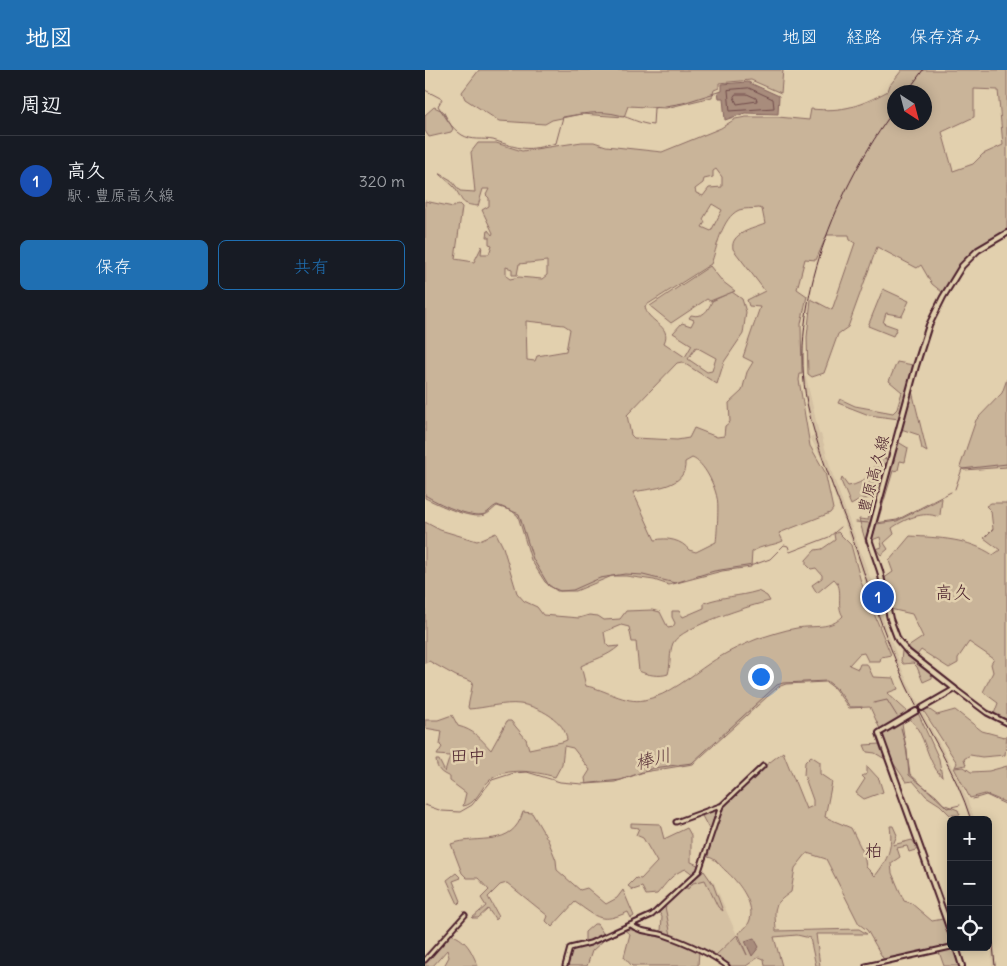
<!DOCTYPE html>
<html lang="ja">
<meta charset="utf-8">
<style>
:root{--surface:#171b24;--page:#242831;--text:#f1f3f6;--muted:#9ea1a6;--line:#363941;--accent:#1f6fb2}
body{margin:0;font-family:Delius,"Klee One",sans-serif;background:var(--page);color:var(--text)}
.controls{position:absolute;right:15px;bottom:15px;display:grid;overflow:hidden;border-radius:8px;box-shadow:0 2px 12px #0003}
.controls button{width:45px;height:45px;display:grid;place-items:center;padding:0;border:0;border-bottom:1px solid var(--line);background:var(--surface);color:var(--text);font:25px sans-serif}
.compass{position:absolute;left:462px;top:15px;width:45px;height:45px;border-radius:50%;background:var(--surface);box-shadow:0 2px 12px #0003;rotate:144deg}
.you{position:absolute;left:335px;top:606px;width:18px;height:18px;margin:-12px;border:4px solid #fff;border-radius:50%;background:#1a73e8;box-shadow:0 0 0 8px #1a73e833}
.badge{display:grid;place-items:center;width:32px;height:32px;border-radius:50%;background:var(--accent);color:#fff;font-size:16px;font-weight:700}
.pin{position:absolute;translate:-50% -50%;border:2px solid #fff;box-shadow:0 1px 5px #0006}
.list{margin:0;padding:0;list-style:none}
h2{display:flex;justify-content:space-between;align-items:center;height:65px;margin:0;padding:0 20px;font-size:21px}
h2 small{font-size:16px;font-weight:400;color:var(--muted)}
.list li{display:grid;grid-template-columns:32px 1fr auto;gap:15px;align-items:center;box-sizing:border-box;height:90px;padding:0 20px;border-top:1px solid var(--line)}
.list b{display:block;font-size:19px;white-space:nowrap}
.list p{margin:0;font-size:16px;white-space:nowrap;color:var(--muted)}
.list em{font-size:16px;font-style:normal;color:var(--muted)}
.actions{display:flex;gap:10px;padding:15px 20px}
.actions a{flex:1;padding:11px 0;border:1px solid var(--accent);border-radius:8px;text-align:center;font-size:18px;color:var(--accent)}
.actions .main{background:var(--accent);color:#fff}
.icon{flex:none;width:28px;height:28px;fill:none;stroke:currentColor;stroke-width:2;stroke-linecap:round;stroke-linejoin:round}
.map{position:relative;flex:none;width:582px;height:896px;overflow:hidden}
header{display:flex;align-items:center;gap:30px;box-sizing:border-box;height:70px;padding:0 25px;background:var(--accent);color:#fff}
header strong{font-size:24px}
nav{display:flex;gap:28px;margin-inline-start:auto;font-size:18px}
main{display:flex}
aside{flex:1;background:var(--surface)}
.map>svg:first-child{display:block}
.built{fill:#d5c1a3}
.green{fill:#c9b499;stroke:#8a6a62;fill-rule:evenodd}
.water{fill:#a88c7c;stroke:#82605c}
.lines{fill:none;stroke-linecap:round;stroke-linejoin:round}
.shore{stroke:#704b4b;stroke-width:1}
.stream{stroke:#82605c;stroke-width:1}
.minor-casing{stroke:#4a1f2b;stroke-width:7}
.major-casing{stroke:#4a1f2b;stroke-width:8}
.minor{stroke:#e2d0ae;stroke-width:3}
.major{stroke:#e2d0ae;stroke-width:4}
.rail{stroke:#4a1f2b;stroke-width:1}
.labels{text-anchor:middle;stroke-width:5;stroke-linejoin:round;paint-order:stroke}
.street-label{font-size:16px;fill:#4a1f2b;stroke:#e2d0ae}
.neighbourhood-label{font-size:18px;fill:#4a1f2b;stroke:#e2d0ae}
.water-label{font-size:18px;font-style:italic;fill:#5d353b;stroke:#e2d0ae}
</style>
<header>
<strong>地図</strong>
<nav><a>地図</a><a>経路</a><a>保存済み</a></nav>
</header>
<main>
<aside>
<h2>周辺<small></small></h2>
<ul class="list">
<li><span class="badge" style="background:#1a4fb4">1</span><div><b>高久</b><p>駅 · 豊原高久線</p></div><em>320 m</em></li>
</ul>
<div class="actions"><a class="main">保存</a><a>共有</a></div>
</aside>
<div class="map">
<svg width="582" height="896" viewBox="0 0 582 896">
<rect width="100%" height="100%" fill="#e2d0ae"/>
<filter id="ink" filterUnits="userSpaceOnUse"><feTurbulence type="fractalNoise" baseFrequency=".02" numOctaves="2"/><feDisplacementMap in="SourceGraphic" scale="10" xChannelSelector="R" yChannelSelector="G"/><feConvolveMatrix kernelMatrix="1 2 1 2 8 2 1 2 1" color-interpolation-filters="sRGB"/></filter>
<g filter="url(#ink)">
<g class="built">
<polygon points="378,307 381,307 394,364 396,364 407,403 451,524 454,523 457,531 454,532 461,557 479,604 494,635 536,713 550,750 546,750 524,696 481,618 458,558 456,558 398,391 385,367 390,365 383,344"/>
<polygon points="278,800 289,813 312,865 291,885 244,865 239,836"/>
<polygon points="563,812 569,876 571,896 567,896"/>
</g>
<g class="green">
<polygon points="54,0 358,0 356,23 326,10 294,13 294,18 289,20 287,27 241,38 203,36 199,47 156,44 127,50 120,54 74,51 40,29 37,22"/>
<path d="M477 0H582V160L552 178 517 222 507 214 496 195 492 198 452 177 423 257 413 264 399 303 387 307 383 304 382 267 386 229 407 240 430 173 425 170 424 165H402L391 190 380 189 372 219 382 226 376 254 377 304H375L374 310 385 376 400 402 408 439 405 443 354 463 358 471C348 476 336 475 327 482L326 497 297 501 244 515 229 510 201 506H187L151 521H132L120 512 106 490 93 446 87 441 72 436C68 439 64 444 59 445 45 450 13 434 0 428V131L28 137 34 134 37 137 30 189 49 192 57 176 56 184H64L67 175 64 174V167H62L63 160 67 165 68 163 57 140 64 136V128L61 125 64 119H58L53 136C34 134 39 131 29 117 24 112 18 107 14 103L26 110 35 121 50 122 46 82 53 73H71L97 81 157 72H169L181 76 237 82 296 58 310 49 321 47H353L384 50 386 39C419 42 435 36 463 21L465 15ZM549 19 573 20 578 75 558 84 548 94 528 101 517 62 549 47ZM470 22H500V52H470ZM291 99 297 107V117L284 118 278 126 271 123 270 119 278 113 279 109 288 107V101ZM287 134 297 140 286 161 277 157 280 152 278 149ZM334 138 337 139 340 154C328 159 305 163 308 179L340 221 322 230 324 236 335 237 318 287 328 292 322 302 317 321 304 333 305 352 300 356 299 366 292 367 269 358 264 368 252 370 209 368 206 365 202 345 252 293 257 292 292 314 299 292 318 264 321 242 317 229 307 222 287 231C283 241 278 248 266 245L264 248 269 250 266 256 257 253 248 263 267 275 260 287 239 273C248 255 221 252 220 236L286 194C292 179 296 148 314 140 319 138 328 139 334 138ZM122 191V205L117 209 94 207 85 209 81 206V197L87 199V205H92L94 194ZM101 251 139 255 145 259 141 281 112 286 110 291 102 290ZM271 277 291 288 287 301 282 302 263 289ZM267 388C279 392 290 416 292 428 294 433 292 465 291 472L271 482 264 480C257 470 242 467 230 470L208 422C228 418 262 418 260 392Z"/>
<polygon points="9,37 18,41 28,59 26,62 4,67 0,61 0,45"/>
<polygon points="285,196 297,211 310,221 285,231 282,229 246,253 225,236"/>
<polygon points="458,219 484,231 477,246 461,243 458,253 472,258 468,266 443,256"/>
<polygon points="472,292 488,295 474,349 444,345 413,333 415,329 430,336 468,343 472,339 477,322 464,311"/>
<polygon points="582,309 582,397 539,400 535,397 551,350 577,323"/>
<polygon points="487,321 502,382 497,379 494,365 476,359"/>
<path d="M473 372 483 378 480 392 475 391 473 400 468 401 452 454 472 451 517 428 515 445 513 447C499 440 478 450 467 458L469 464 459 473 463 479 456 485 451 479 457 477 455 467 447 470V465Z"/>
<path d="M456 387 462 389 441 473 434 449 443 450 449 427 435 430 426 435 416 411 417 408 423 416C441 414 447 401 456 387Z"/>
<path d="M566 433H582V650L569 644 573 633 558 622 568 602 566 594 569 589 544 572 533 588V593L524 598 496 580 490 588 508 603 507 608 498 612 492 597 488 593 478 594 476 591 477 581 498 567 487 544 465 539 458 509 468 502 464 491 485 466C515 468 542 468 568 485L575 480 559 468 568 459 566 441 561 436Z"/>
<path d="M0 452 15 460 52 471 71 463 78 477 92 523 99 531 112 537 118 545 154 548 164 545 173 546 179 550 195 549 201 541 227 540 235 542 243 558 248 557 250 553 247 547V541H254L258 547 279 538V533C298 526 313 527 333 521L342 526 345 531C326 535 256 557 248 573 244 583 246 594 243 604 235 607 222 605 214 601L211 572H207L204 557 196 555 179 562 181 574 184 577 194 576C182 587 169 589 156 596L161 616C180 619 200 634 219 630 245 625 264 607 285 593 300 583 315 576 332 569 345 565 359 560 372 558 390 555 405 560 418 546 410 535 420 519 409 509L392 523 387 515 397 508V505L391 498 386 499 381 494V490L390 480 397 479 410 470 409 464 413 462 426 475 436 512 466 585 456 587 455 591H443L439 583 434 584 424 595 433 599 435 594H442L448 607 469 608 473 619 462 623 484 643 455 659 445 637 424 638 409 618 401 612 361 614 353 617 268 694 219 702 190 712 161 714 160 708 165 700 148 678 139 676 137 694 130 707C109 701 76 695 60 715 54 723 49 735 38 736L41 723 25 711V707C16 703 12 700 11 690H14L20 702 25 686 12 685 17 677 15 675 17 661 0 658V650H13L27 645 33 656C49 660 55 668 66 680L82 651H86L101 669 104 679 137 672 142 670C141 651 113 636 95 634 79 632 61 638 44 639L43 637 48 612 31 606 4 591 0 593Z"/>
<polygon points="502,638 512,645 530,640 557,661 579,667 582,665 580,685 557,687 545,685 539,689 541,695 530,697 532,693 498,640"/>
<path d="M493 643 514 689 517 707C501 691 501 664 485 649L477 653 485 704 518 734 533 740 535 745H525L515 735 501 726 488 711 481 712C471 694 459 687 457 664Z"/>
<polygon points="455,674 460,689 450,683 442,682 439,675"/>
<path d="M358 682 381 739 388 736V730L379 705 380 692 386 686 395 692V704L407 712 400 747 426 758 439 784 441 797 450 806C463 790 468 777 465 756H468L472 765 468 775 487 770 494 779 484 782 482 776 472 778 475 787 466 793 467 803 479 831 486 833 507 851 518 849 526 875 459 890 442 860 434 854 401 789 382 783 370 798 366 822C346 836 350 838 351 861L434 859 442 864H391L395 896H391L385 868 372 865 349 867 357 896H340L339 889 334 887 321 896H305L291 885 312 865 322 885 313 863C341 848 317 815 301 801 294 795 292 789 283 787 286 771 289 753 297 738 309 718 339 697 358 682Z"/>
<polygon points="442,696 454,709 458,722 439,729 431,723 440,709 437,706 442,704"/>
<polygon points="582,696 582,733 560,724 545,728 529,698 539,697 546,702 564,701"/>
<polygon points="291,740 291,742 285,761 276,744"/>
<path d="M98 742 107 743 123 770 131 790 132 800 155 820 162 818 181 834 192 828 198 820 209 846 206 848 203 842C176 854 173 848 150 832L127 857 121 851 123 846 82 813 75 815 63 827 73 845 71 850 63 839 53 848H47L61 836 56 828 64 820 53 808H42L37 803 26 774C54 764 87 779 98 742Z"/>
<path d="M206 753 235 754 239 769 262 758 266 765V792L275 796 269 805 261 799C247 803 241 814 232 824L221 825 217 817 208 820 203 816 211 808 216 809 232 792 218 768 211 765 214 758 206 757Z"/>
<polygon points="279,801 288,814 298,841 293,837 280,810 268,813 263,819 260,817"/>
<polygon points="31,803 36,808 28,811 36,831 33,834 22,810"/>
<polygon points="240,837 246,865 236,861 237,847 234,842"/>
<polygon points="169,854 172,854 178,863 179,870 167,881 162,896 143,896 145,882 160,873 160,862"/>
<polygon points="202,859 237,866 274,881 273,896 207,896 199,887 205,864 199,860"/>
<path d="M26 864C43 871 46 881 53 896H19L24 887 22 880 8 896H0V893Z"/>
<polygon points="528,879 534,896 519,896 514,882"/>
</g>
<g class="water">
<polygon points="323,12 354,26 353,44 320,43 300,50 298,28 294,28 293,22 297,21 297,14"/>
<polygon points="329,868 334,877 327,886 320,871"/>
</g>
<g class="lines">
<g class="shore">
<polygon points="324,18 348,29 349,38 305,41 303,20"/>
<polygon points="311,24 322,24 331,28 332,31 312,34 309,27"/>
</g>
<g class="stream">
<path d="M0 20 17 29 13 36C21 47 25 57 37 65 47 71 58 68 68 70 96 79 101 82 131 73L138 47C156 44 175 40 194 45 206 48 215 54 228 55L229 38 258 33 293 22"/>
<polyline points="530,419 537,399 582,394"/>
<path d="M0 425C12 433 46 449 60 444 64 442 67 437 72 435L94 444 108 489 124 516 135 521 148 520 175 508 200 504 218 505 250 513 289 501 328 495 345 489 359 475 363 476 365 482 404 467 416 457"/>
<polyline points="431,452 445,453"/>
<polyline points="451,453 472,450 526,422"/>
<polyline points="449,633 462,630 472,646"/>
<polyline points="476,658 482,680 484,705 511,726 522,738 535,735"/>
<polyline points="548,729 561,725 582,735"/>
<polyline points="0,735 17,741 35,742 47,735 67,710 89,703 102,702 135,712 157,714 196,710 228,698 267,693 352,615 358,613 402,611 412,619 425,637 437,637"/>
</g>
<defs>
<g id="minor">
<polyline points="530,619 562,643 582,653"/>
<polyline points="251,752 295,736"/>
<path d="M206 855C216 863 227 861 239 865 262 873 283 882 302 896"/>
<polyline points="0,890 40,845"/>
<polyline points="140,896 145,878 165,873 227,845 274,801 296,736 338,696"/>
<polyline points="441,896 526,877"/>
</g>
<g id="major">
<polyline points="497,638 530,619 483,582 473,570 465,549 455,501 444,469 491,296 504,255 518,227 537,196 553,180 582,163"/>
<polyline points="491,641 454,663 526,863"/>
<polyline points="531,877 537,896"/>
</g>
</defs>
<use href="#minor" class="minor-casing"/>
<use href="#major" class="major-casing"/>
<use href="#minor" class="minor"/>
<use href="#major" class="major"/>
<g class="rail">
<polyline points="482,22 498,0"/>
<path d="M470 39C412 117 363 235 382 333 391 377 410 421 426 464 443 514 459 566 481 615 502 661 531 701 546 750"/>
<polyline points="563,823 570,896"/>
</g>
</g>
</g>
<g class="labels">
<g class="street-label">
<text transform="translate(448 404) rotate(-75)" y="6">豊原高久線</text>
</g>
<g class="neighbourhood-label">
<text x="528" y="529">高久</text>
<text x="43" y="692">田中</text>
<text x="449" y="787">柏</text>
</g>
<g class="water-label">
<text transform="translate(228 689) rotate(-14)" y="6">棒川</text>
</g>
</g>
</svg>
<div class="controls">
<button>+</button>
<button>−</button>
<button><svg class="icon" aria-label="locate" viewBox="0 0 24 24"><circle cx="12" cy="12" r="6"/><path d="M12 2v4M12 18v4M2 12h4M18 12h4"/></svg></button>
</div>
<svg class="compass" viewBox="-18 -18 36 36"><path d="M0-13l5 13h-10z" fill="#e53935"/><path d="M0 13l5-13h-10z" fill="#9ea1a6"/></svg>
<div class="you"></div>
<div class="pin badge" style="left:453px;top:527px;background:#1a4fb4">1</div>
</div>
</main>
